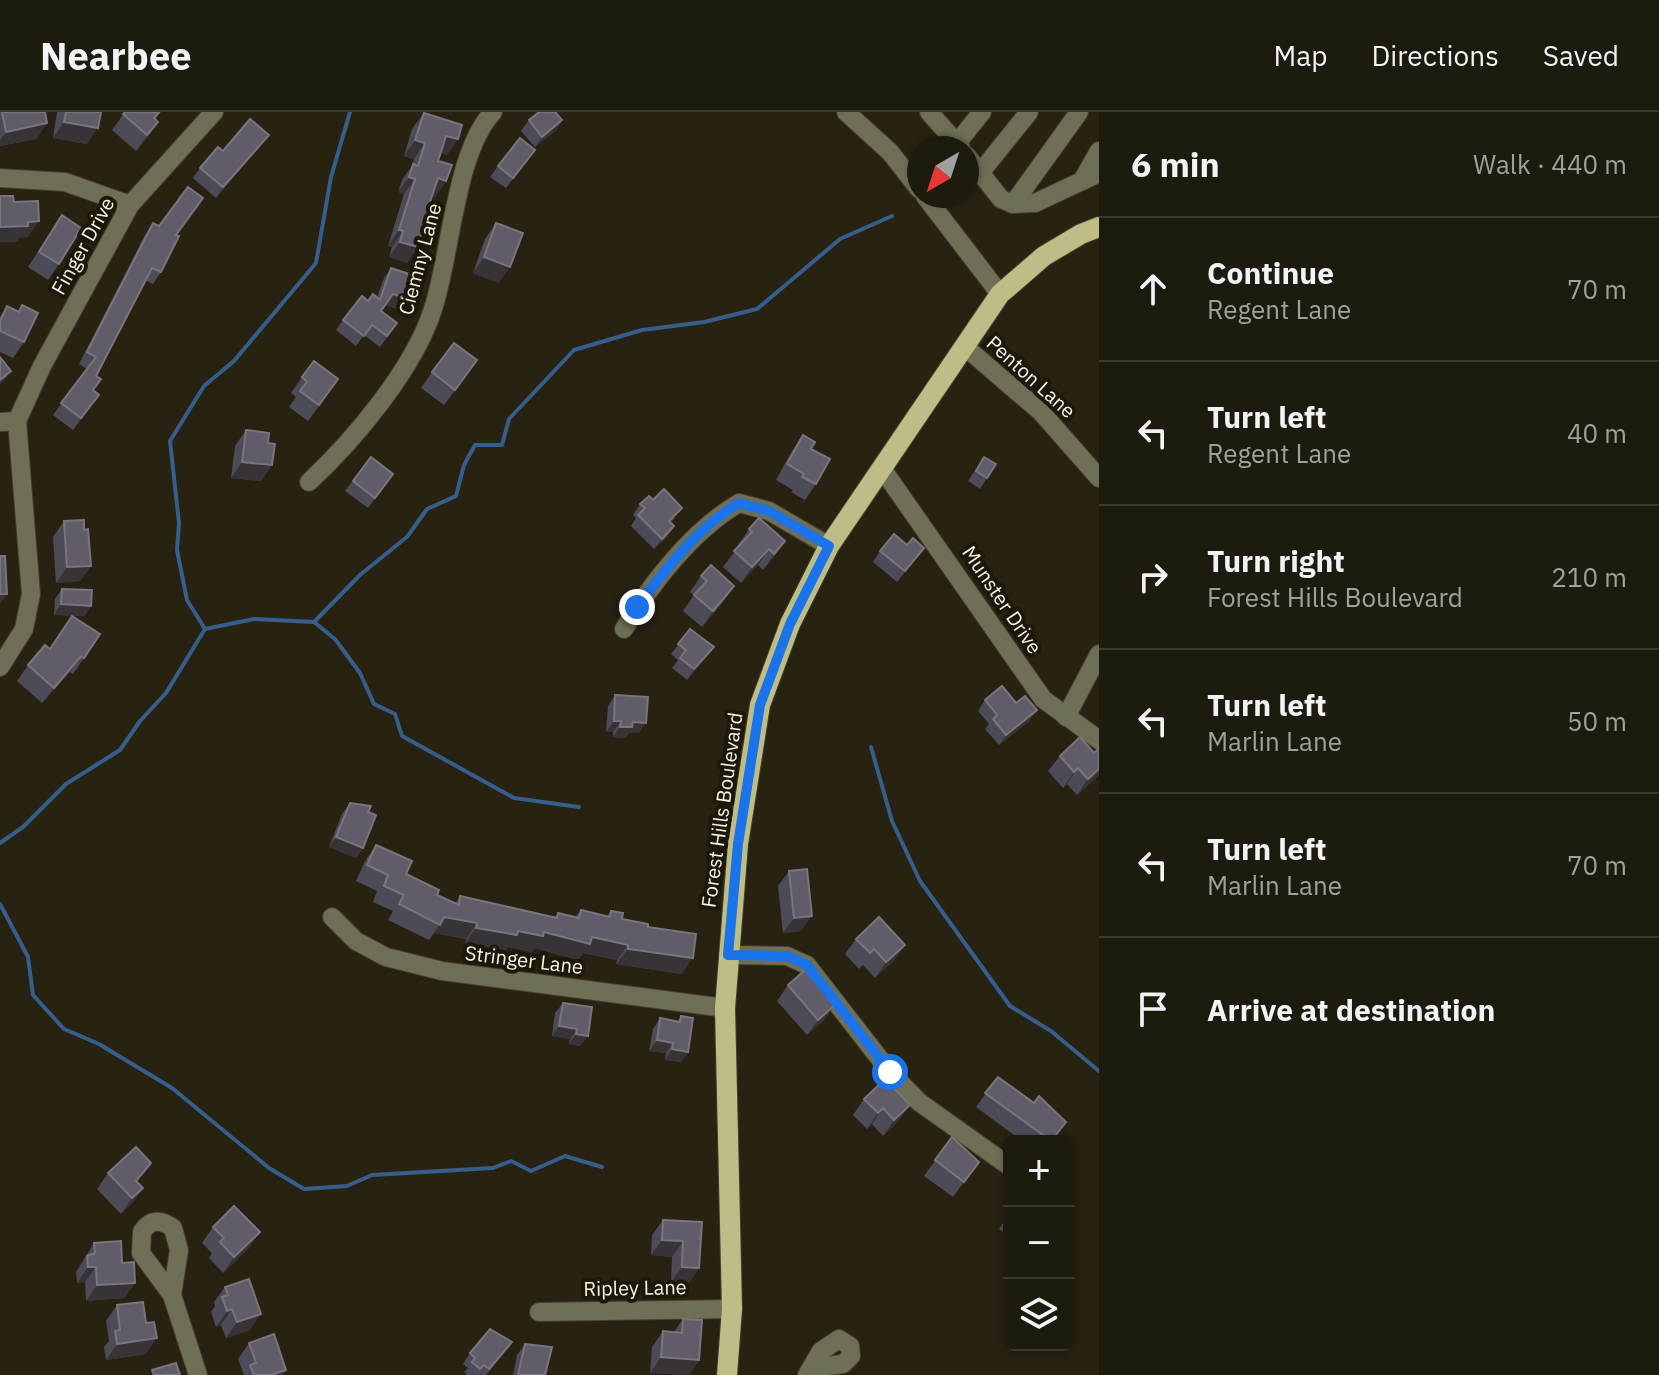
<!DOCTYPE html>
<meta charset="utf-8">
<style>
:root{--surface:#1d1a0e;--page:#2a271c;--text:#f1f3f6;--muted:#a0a19e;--line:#3b382e}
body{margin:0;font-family:"IBM Plex Sans",sans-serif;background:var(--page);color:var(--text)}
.controls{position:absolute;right:24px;bottom:24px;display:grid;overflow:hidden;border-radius:12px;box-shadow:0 2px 6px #0004}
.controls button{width:72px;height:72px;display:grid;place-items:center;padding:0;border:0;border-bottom:2px solid var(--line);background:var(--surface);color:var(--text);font:40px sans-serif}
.compass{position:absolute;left:907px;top:24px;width:72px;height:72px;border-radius:50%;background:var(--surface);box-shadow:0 2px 6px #0004;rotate:219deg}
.stop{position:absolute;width:24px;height:24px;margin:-18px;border:6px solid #1a73e8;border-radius:50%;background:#fff}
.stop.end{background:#1a73e8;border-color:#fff;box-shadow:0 2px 8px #0008}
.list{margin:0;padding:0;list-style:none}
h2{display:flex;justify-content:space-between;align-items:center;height:104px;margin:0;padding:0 32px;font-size:34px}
h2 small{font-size:26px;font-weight:400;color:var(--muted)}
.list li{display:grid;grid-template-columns:52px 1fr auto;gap:24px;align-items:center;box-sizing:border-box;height:144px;padding:0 32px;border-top:2px solid var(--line)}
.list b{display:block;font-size:30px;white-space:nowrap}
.list p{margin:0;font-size:26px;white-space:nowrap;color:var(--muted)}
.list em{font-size:26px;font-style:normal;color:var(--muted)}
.icon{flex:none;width:44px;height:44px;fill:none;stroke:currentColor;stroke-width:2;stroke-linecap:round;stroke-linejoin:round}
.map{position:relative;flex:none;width:1099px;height:1263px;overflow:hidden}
header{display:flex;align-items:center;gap:48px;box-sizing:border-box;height:112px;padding:0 40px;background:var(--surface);border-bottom:2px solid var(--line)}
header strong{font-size:38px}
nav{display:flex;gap:44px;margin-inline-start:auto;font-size:28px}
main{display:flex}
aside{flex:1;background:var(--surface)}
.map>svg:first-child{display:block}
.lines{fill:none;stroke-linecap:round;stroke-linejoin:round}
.stream{stroke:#355e8b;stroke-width:4}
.minor-casing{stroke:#443f30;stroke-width:20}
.major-casing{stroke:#443f30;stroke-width:22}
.minor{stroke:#6f6f55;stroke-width:18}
.major{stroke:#bebd86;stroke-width:20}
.wall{fill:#4e4b59}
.shaded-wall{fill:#373336}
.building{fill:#605d69;stroke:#78757d;stroke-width:2}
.route{stroke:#1a73e8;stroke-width:10}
.labels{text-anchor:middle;stroke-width:8;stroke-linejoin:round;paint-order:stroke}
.street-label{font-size:20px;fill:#f7f4ea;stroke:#1d1909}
</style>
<header>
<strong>Nearbee</strong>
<nav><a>Map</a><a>Directions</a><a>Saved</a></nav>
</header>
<main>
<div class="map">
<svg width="1099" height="1263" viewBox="0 0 1099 1263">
<rect width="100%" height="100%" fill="#272212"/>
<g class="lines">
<g class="stream">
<polyline points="314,510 335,527 360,561 374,592 395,602 402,624 514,686 579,695"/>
<polyline points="205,517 187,488 177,438 179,411 170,329 204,274 234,249 316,151 331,65 350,0"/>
<polyline points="871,635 892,709 920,769 1010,894 1051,919 1099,959"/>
<polyline points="0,731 23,715 66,672 120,638 140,609 166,581 205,517 254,507 314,510 361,462 407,425 427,397 456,384 464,353 475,333 502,333 509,307 574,238 642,218 704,210 757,197 840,127 892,104"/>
<polyline points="0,792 28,845 33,883 64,917 99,932 172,976 269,1056 304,1077 347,1074 372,1063 493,1056 511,1049 531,1059 565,1044 602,1055"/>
</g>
<defs>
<g id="minor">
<polyline points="846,0 890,40 919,77"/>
<polyline points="929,0 961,36"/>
<polyline points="957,31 982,0"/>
<polyline points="967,44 1001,87 1013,92 1079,0"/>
<polyline points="980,61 1029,0"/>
<polyline points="0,66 65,70 130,93"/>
<polyline points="1082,69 1099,39"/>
<polyline points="925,84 1000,182"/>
<polyline points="1013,92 1035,91 1099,61"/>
<polyline points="964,234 1041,300 1099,366"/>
<polyline points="17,309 42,254 130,93 214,0"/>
<polyline points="0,310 17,309 31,482 24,517 0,555"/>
<polyline points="883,358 1043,587 1099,628"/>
<path d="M309 370C354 328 414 257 433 197 451 143 455 40 493 0"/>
<path d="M624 517C651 471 693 418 739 391L769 399 829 434"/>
<polyline points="1066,605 1099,542"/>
<polyline points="332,805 356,829 386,845 442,859 725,896"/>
<polyline points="728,843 787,844 807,853 890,960 919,990 1009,1054"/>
<path d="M172 1183 179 1138 173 1116C161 1107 150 1107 142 1120L141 1141 172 1183 198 1263"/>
<polyline points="539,1200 732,1197"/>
<polyline points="807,1263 821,1239 839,1227 850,1234 851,1244 843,1252 813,1256"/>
</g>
<polyline id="major" points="727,1263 732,1197 725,896 738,732 760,593 790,512 829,434 1000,182 1044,144 1081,122 1099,115"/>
</defs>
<use href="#minor" class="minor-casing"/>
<use href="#major" class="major-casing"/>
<use href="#minor" class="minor"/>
<use href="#major" class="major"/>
</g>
<g class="wall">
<polygon points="0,0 45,0 47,11 36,27 0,34"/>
<polygon points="57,0 101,0 87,32 53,26"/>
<polygon points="125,0 161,0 155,7 158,10 147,26 136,39 112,18"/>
<polygon points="424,1 458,27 447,43 441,41 438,49 446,69 435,85 432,84 427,99 433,119 422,135 418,134 407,151 389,145 392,135 388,134 404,82 398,80 402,68 412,54 414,47 404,44 412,17"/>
<polygon points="529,8 562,8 555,19 535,35 521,19"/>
<polygon points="261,33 216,86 193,66 200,56 223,39"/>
<polygon points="535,38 506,76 490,65 498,54"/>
<polygon points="62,103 59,152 48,168 28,155"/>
<polygon points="153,111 177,123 161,160 153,172 145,168 96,264 93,278 99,283 73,318 53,303 87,257 79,252 145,123"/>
<polygon points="496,111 499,171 473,161 485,127"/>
<polygon points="391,156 410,188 403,199 386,193 381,199 397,211 380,235 364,223 356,234 336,218 343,208 368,189 377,185 384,166"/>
<polygon points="22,193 24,230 13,246 0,240 0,205 7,194 18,200"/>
<polygon points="432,260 466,264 444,293 421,276"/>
<polygon points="302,265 327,283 308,309 289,295 296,285 291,281"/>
<polygon points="246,318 268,331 272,353 261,369 231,366 235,334"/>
<polygon points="803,323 811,337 816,372 805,388 791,380 793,378 776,368 792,339"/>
<polygon points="371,345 393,362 368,396 345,379"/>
<polygon points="984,345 996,352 980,377 968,369"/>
<polygon points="640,392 675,406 670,411 674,414 667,425 654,437 631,414 636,406 633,403"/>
<polygon points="64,409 91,454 80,469 56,471 53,425"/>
<polygon points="749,417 785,429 774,445 763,458 758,453 741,471 723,455 739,434 738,433"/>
<polygon points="907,433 924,436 897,470 873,450 880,439"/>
<polygon points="701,464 734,474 723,490 702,515 683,499 694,483 690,480"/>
<polygon points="62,477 91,494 84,504 54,503 55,487"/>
<polygon points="690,517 714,535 687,568 672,556 678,548 671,542"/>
<polygon points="100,522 73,562 70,560 42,591 17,569 28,553 50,537"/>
<polygon points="615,583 639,621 629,621 625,626 613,625 613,620 606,620 608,594"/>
<polygon points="985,588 1016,591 1037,598 1029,609 999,633 985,617 989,612 978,599"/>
<polygon points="1099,636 1099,663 1077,683 1067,672 1063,676 1048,659 1060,644 1094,641"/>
<polygon points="350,691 368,700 363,736 356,746 329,735 342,702"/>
<polygon points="376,733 406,762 437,783 455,792 460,784 555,805 558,801 575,805 581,798 607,804 611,799 622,807 648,815 682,862 616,852 617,848 583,841 579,848 534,836 532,840 508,835 506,838 465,831 466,827 434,821 429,828 388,808 393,799 373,790 377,779 356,769 365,749"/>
<polygon points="789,759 801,819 783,821 778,774"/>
<polygon points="856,827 905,833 894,848 875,866 863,853 859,857 845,842"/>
<polygon points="788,873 835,893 824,908 807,923 777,889"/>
<polygon points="563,891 588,924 580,934 569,932 570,927 552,924 555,901"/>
<polygon points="681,904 688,940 681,950 665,948 666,941 649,939 653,917 660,906 678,909"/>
<polygon points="998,965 1052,1029 1022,1029 976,995"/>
<polygon points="885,967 899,1008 883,1024 872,1012 867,1017 853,1003 864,987"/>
<polygon points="952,1025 979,1050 953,1085 924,1064"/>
<polygon points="108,1061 137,1070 143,1076 132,1091 121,1102 97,1077"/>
<polygon points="1009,1102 1009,1132 1003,1127 1006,1122 999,1117"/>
<polygon points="663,1108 702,1110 699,1156 688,1172 671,1170 672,1145 651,1143 652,1123"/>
<polygon points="213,1115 249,1136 223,1161 209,1146 212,1141 202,1131"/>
<polygon points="94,1131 122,1151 135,1171 124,1186 86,1189 85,1170 77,1171 76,1160"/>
<polygon points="225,1175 250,1218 226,1226 221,1213 216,1215 211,1200 215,1194 214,1190"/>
<polygon points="117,1193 146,1242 106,1248 104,1235 109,1229 106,1209"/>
<polygon points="683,1207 699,1248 689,1263 650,1261 652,1235 663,1219 674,1220"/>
<polygon points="249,1231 282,1263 244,1263 238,1247"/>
<polygon points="525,1232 545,1263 513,1263 517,1243"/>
<polygon points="470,1241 504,1241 486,1263 467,1263 464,1260 468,1256 463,1252"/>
</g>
<g class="shaded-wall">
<polygon points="562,8 555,19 535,35 542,25"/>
<polygon points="64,10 98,16 87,32 53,26"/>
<polygon points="158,10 147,26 136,39 147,23"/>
<polygon points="47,11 36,27 0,34 0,28 6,20"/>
<polygon points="269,23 261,33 216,86 223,75"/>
<polygon points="446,24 458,27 447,43 435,39"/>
<polygon points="415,28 425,31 414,47 404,44"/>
<polygon points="409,65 415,67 404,82 398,80"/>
<polygon points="438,66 446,69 435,85 427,82"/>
<polygon points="39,109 28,125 20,126 17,130 0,130 0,115 28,110"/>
<polygon points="423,116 433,119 422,135 412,132"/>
<polygon points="399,118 403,119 392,135 388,134"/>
<polygon points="400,130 418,135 407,151 389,145"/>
<polygon points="484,145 510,155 499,171 473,161"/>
<polygon points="393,182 410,188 403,199 386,193 373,209"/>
<polygon points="11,259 4,269 0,272 0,268"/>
<polygon points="242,350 272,353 261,369 231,366"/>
<polygon points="674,414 667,425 654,437 662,427"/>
<polygon points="785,429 774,445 763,458 774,442"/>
<polygon points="769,437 758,453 741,471 752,455"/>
<polygon points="91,454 80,469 56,471 67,455"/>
<polygon points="734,474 723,490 702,515 713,499"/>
<polygon points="0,482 7,482 0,492"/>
<polygon points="61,492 91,494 84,504 54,503"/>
<polygon points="714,535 706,546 687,568 694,557"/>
<polygon points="81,544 70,560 42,591 54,576"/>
<polygon points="1037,598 1029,609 999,633 1006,623"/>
<polygon points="614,609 621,609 613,620 606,620"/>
<polygon points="633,610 646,611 639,621 629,621 625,626 613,625 620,615"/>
<polygon points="1078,656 1067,672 1063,676 1074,660"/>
<polygon points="1099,657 1099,663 1077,683 1088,667"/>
<polygon points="336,725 363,736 356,746 329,735"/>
<polygon points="812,804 801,819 783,821 794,806"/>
<polygon points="444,805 477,811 466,827 434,821"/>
<polygon points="476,816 592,825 628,833 617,848 583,841 579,848 534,836 532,840 508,835 506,838 465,831"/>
<polygon points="905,833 894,848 875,866 886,850"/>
<polygon points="628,837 693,846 682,862 616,852"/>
<polygon points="835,893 824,908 807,923 818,908"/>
<polygon points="559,914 577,917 570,927 552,924"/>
<polygon points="576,922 588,924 580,934 569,932"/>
<polygon points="657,928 673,931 666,941 649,939"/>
<polygon points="672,937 688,940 681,950 665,948"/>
<polygon points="910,993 899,1008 883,1024 894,1008"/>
<polygon points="883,996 872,1012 867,1017 878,1001"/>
<polygon points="143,1076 132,1091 121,1102 132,1086"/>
<polygon points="260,1120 249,1136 223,1161 234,1145"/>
<polygon points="662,1128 683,1129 672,1145 651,1143"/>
<polygon points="88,1155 96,1155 85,1170 77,1171"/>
<polygon points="682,1155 699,1156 688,1172 671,1170"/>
<polygon points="135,1171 124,1186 86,1189 97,1173"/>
<polygon points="232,1197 221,1213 216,1215 227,1199"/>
<polygon points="261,1202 250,1218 226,1226 237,1210"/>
<polygon points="157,1226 146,1242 106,1248 117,1232"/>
<polygon points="661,1245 699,1248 689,1263 650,1261"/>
<polygon points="286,1258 282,1263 271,1263"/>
</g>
<g class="building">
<polygon points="2,0 45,0 47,11 6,20"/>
<polygon points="66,0 101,0 98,16 64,10"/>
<polygon points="125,0 159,0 154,6 158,10 147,23 123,2"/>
<polygon points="539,0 555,0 562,8 542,25 529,8"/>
<polygon points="424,1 462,13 458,27 446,24 438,49 452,53 446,69 438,66 427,99 438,103 433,119 423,116 418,135 400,130 403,119 399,118 415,67 409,65 413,52 418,54 425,31 415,28"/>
<polygon points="250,7 269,23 223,75 200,56 218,35 223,39"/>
<polygon points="520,26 535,38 513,66 498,54"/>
<polygon points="188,75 203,86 176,123 179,124 161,160 152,156 96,264 101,267 93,278 99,283 81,306 61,291 96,245 87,240 153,111 159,114"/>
<polygon points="0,84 13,84 14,90 38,89 39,109 28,110 28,114 0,115"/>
<polygon points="62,103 81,116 59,152 39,140"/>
<polygon points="496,111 523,121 510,155 484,145"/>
<polygon points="391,156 418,165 410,188 393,182 381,199 397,211 387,224 372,213 364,224 343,208 362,184 368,189 373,182 380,188"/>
<polygon points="22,193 38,201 24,230 0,219 0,209 7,194 19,200"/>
<polygon points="454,231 477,248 455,278 432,260"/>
<polygon points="0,245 11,259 0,268"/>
<polygon points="314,249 338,267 319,293 300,279 307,270 302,265"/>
<polygon points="246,318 269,321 268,331 275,332 272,353 242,350"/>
<polygon points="803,323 815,330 811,337 830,347 816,372 802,365 804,362 787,352"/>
<polygon points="371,345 393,362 375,386 353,369"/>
<polygon points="984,345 996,352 987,366 976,359"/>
<polygon points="664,377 682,396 669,409 674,414 662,427 638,403 645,396 640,392 649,384 653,388"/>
<polygon points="759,406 785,429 774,442 769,437 752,455 734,439 752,420 749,417"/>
<polygon points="84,408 84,418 88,417 91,454 67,455 64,409"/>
<polygon points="894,422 907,433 913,426 924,436 905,459 880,439"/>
<polygon points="0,444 5,444 7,482 0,482"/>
<polygon points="711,453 734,474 713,499 694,483 707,469 701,464"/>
<polygon points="62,477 92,478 91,494 61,492"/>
<polygon points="72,504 100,522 84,546 81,544 54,576 28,553 45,533 50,537"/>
<polygon points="690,517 714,535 694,557 680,546 686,538 678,532"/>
<polygon points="1002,574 1016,591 1025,584 1037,598 1006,623 993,607 997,603 985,588"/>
<polygon points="615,583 648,585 646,611 633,610 632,615 620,615 621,609 614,609"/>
<polygon points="1080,625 1094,641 1099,636 1099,657 1088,667 1078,656 1074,660 1060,644"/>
<polygon points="350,691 371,694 368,700 376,703 363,736 336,725"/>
<polygon points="376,733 412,749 406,762 439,778 437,783 459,793 460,784 557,806 558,801 579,806 581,798 610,805 611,799 623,801 622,807 648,812 648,815 696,822 693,846 628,837 628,833 592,825 590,832 544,820 543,824 518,819 517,823 476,816 477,811 444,805 440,813 399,792 404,783 384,774 388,763 367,753"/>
<polygon points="807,757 812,804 794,806 789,759"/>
<polygon points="879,805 905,833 886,850 874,837 870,841 856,827"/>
<polygon points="805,858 835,893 818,908 788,873"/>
<polygon points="563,891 592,895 588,924 576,922 577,917 559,914"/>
<polygon points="681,904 693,906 688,940 672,937 673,931 657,928 660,906 680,910"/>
<polygon points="998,965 1034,991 1039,984 1066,1010 1051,1029 985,981"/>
<polygon points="885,967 910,993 894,1008 883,996 878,1001 864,987"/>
<polygon points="952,1025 979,1050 964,1070 935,1048"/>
<polygon points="136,1035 151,1051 136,1069 143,1076 132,1086 108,1061"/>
<polygon points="234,1094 260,1120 234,1145 220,1130 224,1126 213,1115"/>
<polygon points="663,1108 702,1110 699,1156 682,1155 683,1129 662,1128"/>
<polygon points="121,1129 122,1151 134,1150 135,1171 97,1173 96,1155 88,1155 87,1144 95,1141 94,1131"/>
<polygon points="249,1167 261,1202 237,1210 232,1197 227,1199 222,1185 228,1183 225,1175"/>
<polygon points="143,1190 146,1211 154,1210 157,1226 117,1232 115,1219 120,1218 117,1193"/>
<polygon points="683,1207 702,1208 699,1248 661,1245 663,1219 682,1221"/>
<polygon points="490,1217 512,1230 489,1257 484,1253 480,1257 472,1250 475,1246 470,1241"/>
<polygon points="274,1222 286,1258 271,1263 254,1263 250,1253 256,1251 249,1231"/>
<polygon points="525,1232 552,1235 545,1263 518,1263"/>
<polygon points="176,1251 180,1263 154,1263 152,1258"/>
</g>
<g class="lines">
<path class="route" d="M637 495C665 458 699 414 739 391L769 399 829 434 790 512 760 593 738 732 728 843 787 844 807 853 890 960"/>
</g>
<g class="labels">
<g class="street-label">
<text transform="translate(83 134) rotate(-61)" y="7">Finger Drive</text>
<text transform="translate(420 147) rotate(-75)" y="7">Ciemny Lane</text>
<text transform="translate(1031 265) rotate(42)" y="7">Penton Lane</text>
<text transform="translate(1002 488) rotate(56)" y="7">Munster Drive</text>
<text transform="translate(722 698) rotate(-82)" y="7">Forest Hills Boulevard</text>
<text transform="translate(524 848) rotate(7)" y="7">Stringer Lane</text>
<text transform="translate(635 1176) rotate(-1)" y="7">Ripley Lane</text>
</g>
</g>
</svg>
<div class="controls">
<button>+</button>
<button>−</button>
<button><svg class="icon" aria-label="layers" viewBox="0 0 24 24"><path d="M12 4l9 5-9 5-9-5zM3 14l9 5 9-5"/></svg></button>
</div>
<svg class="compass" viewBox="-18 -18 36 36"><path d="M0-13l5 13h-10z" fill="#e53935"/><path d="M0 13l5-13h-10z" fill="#a0a19e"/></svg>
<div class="stop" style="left:890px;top:960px"></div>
<div class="stop end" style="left:637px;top:495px"></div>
</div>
<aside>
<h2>6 min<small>Walk · 440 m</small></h2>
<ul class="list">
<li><svg class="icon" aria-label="ahead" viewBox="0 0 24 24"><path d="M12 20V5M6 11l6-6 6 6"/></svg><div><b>Continue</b><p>Regent Lane</p></div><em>70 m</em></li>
<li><svg class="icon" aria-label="left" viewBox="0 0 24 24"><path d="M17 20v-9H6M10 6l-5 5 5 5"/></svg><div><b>Turn left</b><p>Regent Lane</p></div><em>40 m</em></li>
<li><svg class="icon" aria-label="right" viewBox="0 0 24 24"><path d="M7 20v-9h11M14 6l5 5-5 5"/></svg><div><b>Turn right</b><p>Forest Hills Boulevard</p></div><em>210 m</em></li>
<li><svg class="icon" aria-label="left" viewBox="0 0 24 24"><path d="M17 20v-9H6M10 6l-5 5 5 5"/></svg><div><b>Turn left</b><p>Marlin Lane</p></div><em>50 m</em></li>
<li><svg class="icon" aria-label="left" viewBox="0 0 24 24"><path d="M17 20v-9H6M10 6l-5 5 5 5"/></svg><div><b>Turn left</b><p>Marlin Lane</p></div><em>70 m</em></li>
<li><svg class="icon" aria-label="arrive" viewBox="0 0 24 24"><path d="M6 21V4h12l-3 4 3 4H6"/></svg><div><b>Arrive at destination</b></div></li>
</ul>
</aside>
</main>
